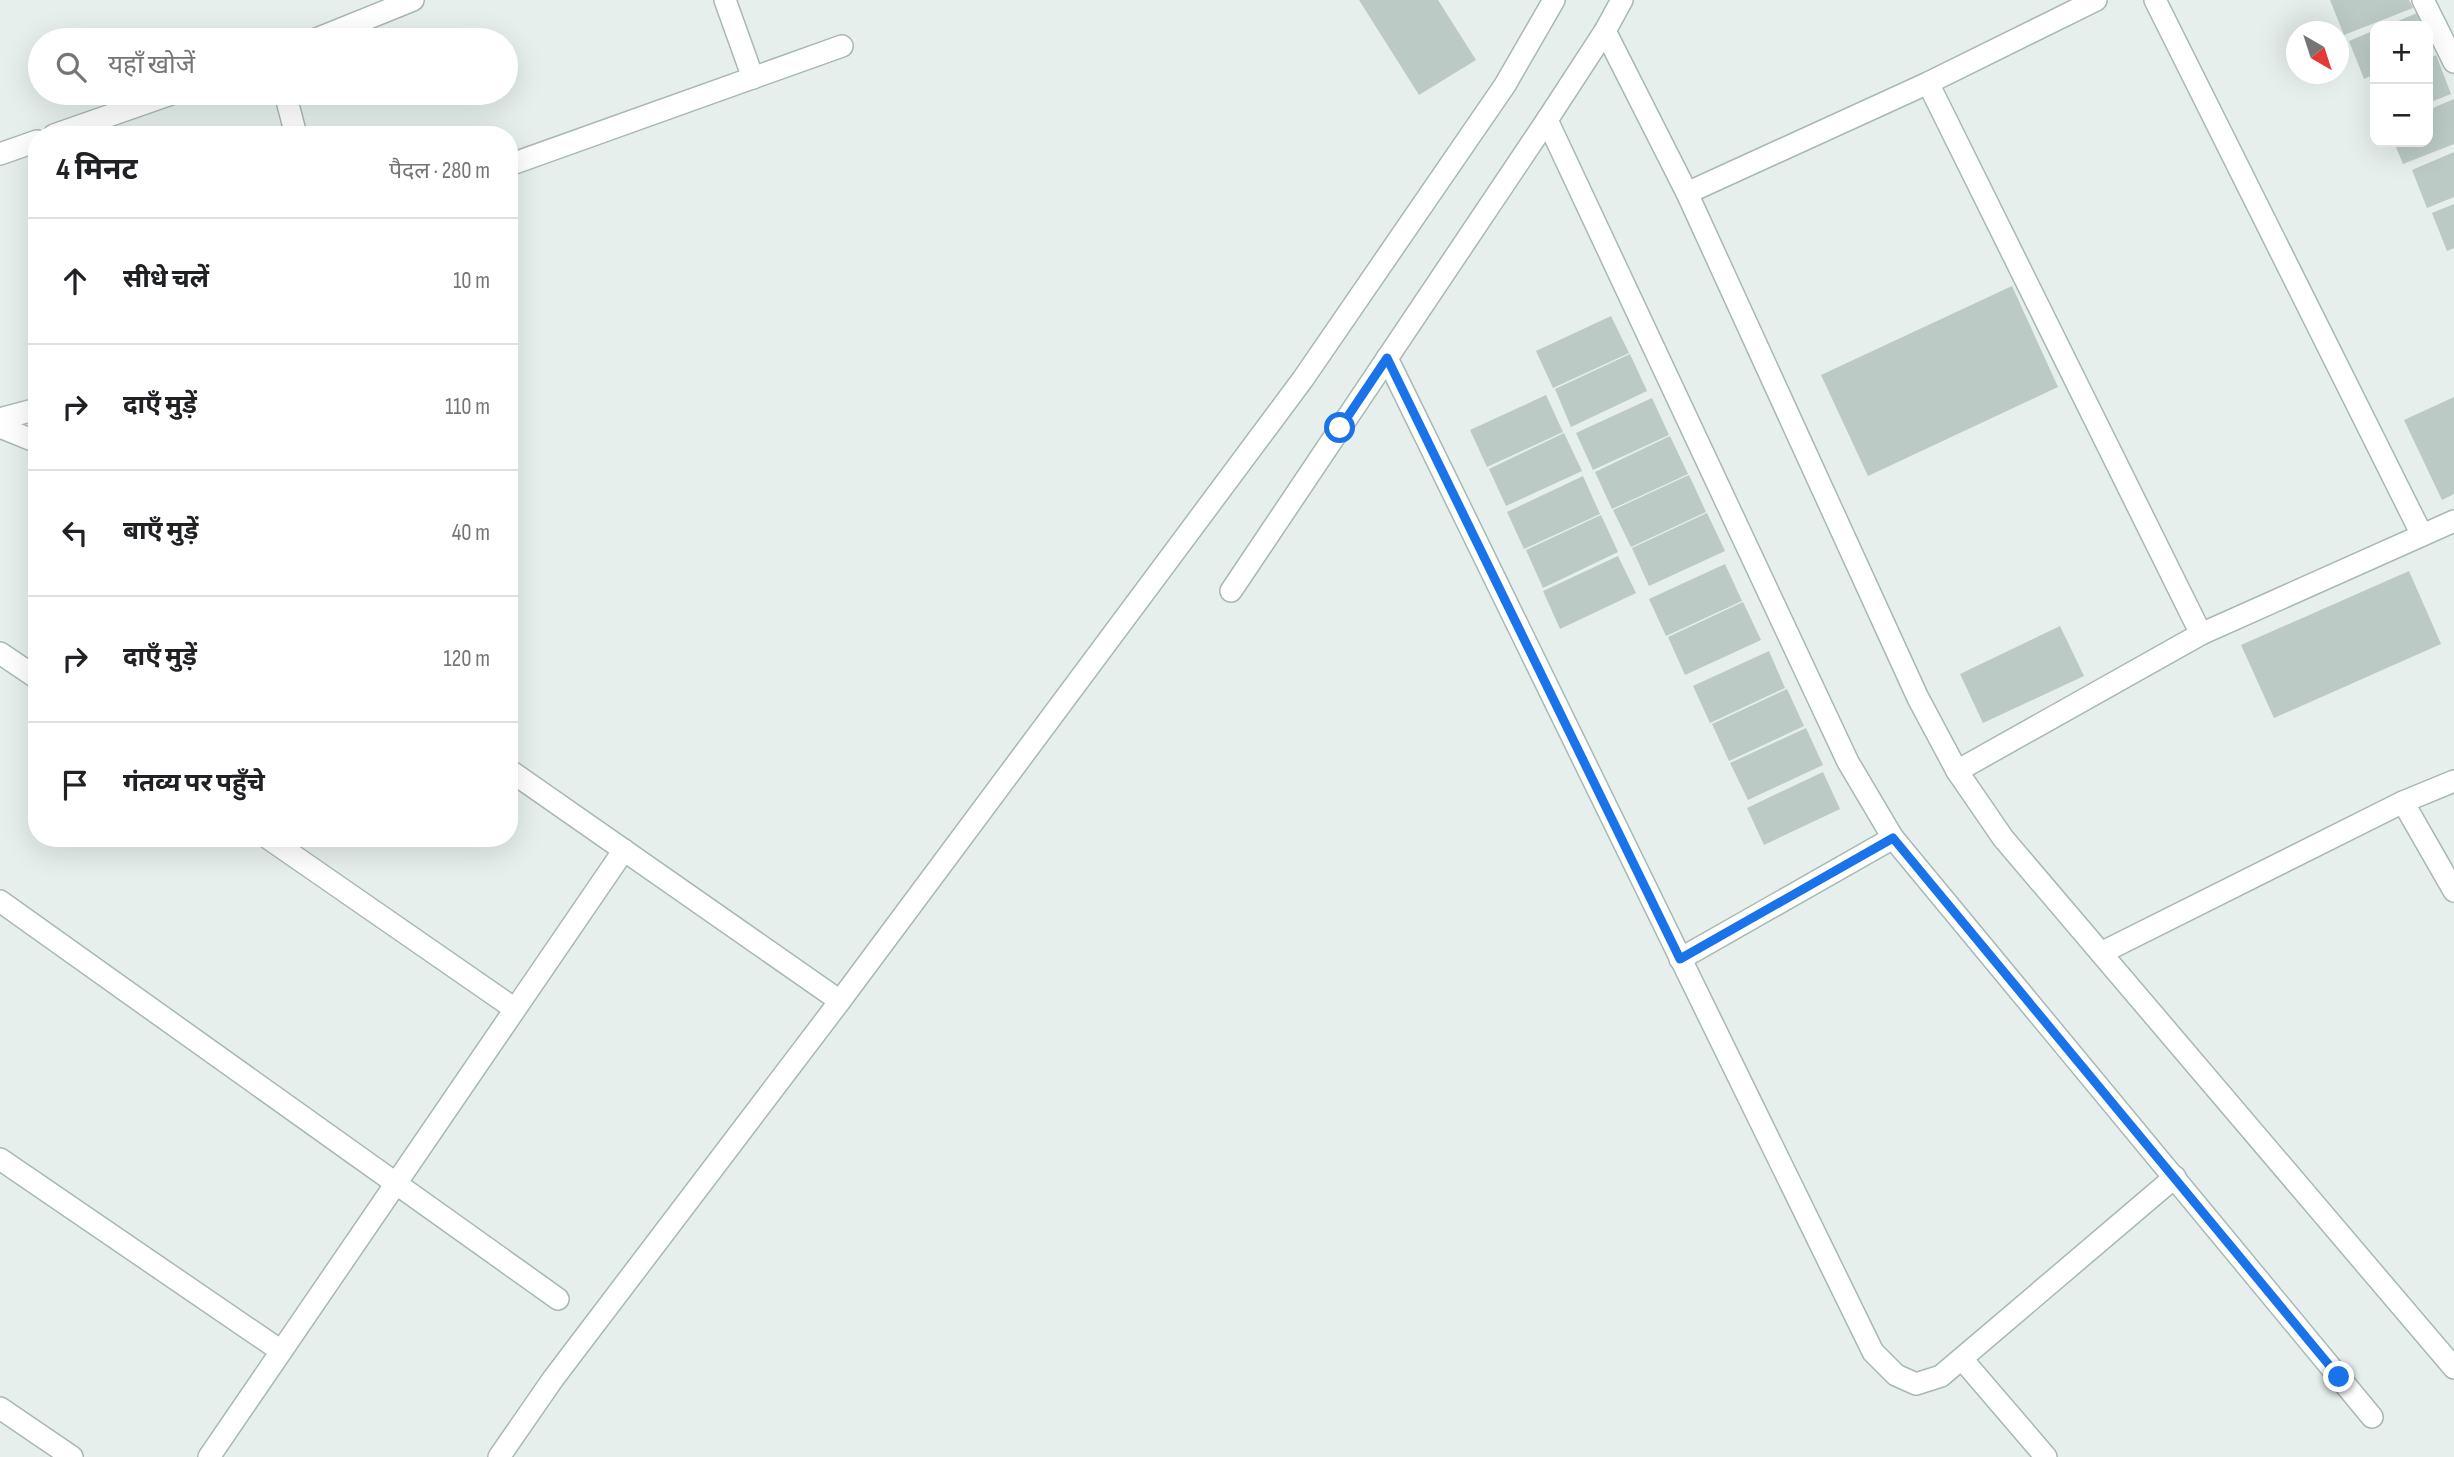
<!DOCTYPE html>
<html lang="hi">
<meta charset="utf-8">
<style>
:root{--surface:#fff;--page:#f6f6f6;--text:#202124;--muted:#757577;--line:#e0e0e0}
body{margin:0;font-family:"Sofia Sans Condensed","Noto Sans Devanagari",sans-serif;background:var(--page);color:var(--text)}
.controls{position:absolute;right:21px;top:21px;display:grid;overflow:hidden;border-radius:14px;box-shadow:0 7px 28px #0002}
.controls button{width:63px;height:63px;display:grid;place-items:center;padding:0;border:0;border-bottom:2px solid var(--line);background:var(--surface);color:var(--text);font:35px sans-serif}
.compass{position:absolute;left:2286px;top:21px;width:63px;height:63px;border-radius:50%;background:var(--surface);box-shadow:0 7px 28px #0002;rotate:141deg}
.stop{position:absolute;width:21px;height:21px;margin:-16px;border:5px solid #1a73e8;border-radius:50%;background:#fff}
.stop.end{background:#1a73e8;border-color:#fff;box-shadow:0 2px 7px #0008}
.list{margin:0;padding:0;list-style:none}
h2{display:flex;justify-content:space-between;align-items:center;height:91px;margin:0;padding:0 28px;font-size:30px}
h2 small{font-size:23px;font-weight:400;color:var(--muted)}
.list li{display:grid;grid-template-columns:46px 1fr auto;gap:21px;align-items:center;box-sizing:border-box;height:126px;padding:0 28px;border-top:2px solid var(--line)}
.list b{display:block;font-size:26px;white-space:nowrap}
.list em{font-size:23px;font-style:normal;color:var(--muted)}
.icon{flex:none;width:38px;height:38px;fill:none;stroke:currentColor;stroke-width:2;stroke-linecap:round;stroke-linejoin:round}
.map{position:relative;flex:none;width:2454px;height:1457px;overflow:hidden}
.search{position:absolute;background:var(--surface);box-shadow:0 7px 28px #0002;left:28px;top:28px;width:490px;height:77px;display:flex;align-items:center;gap:18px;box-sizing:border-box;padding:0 24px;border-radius:38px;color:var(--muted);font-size:26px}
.panel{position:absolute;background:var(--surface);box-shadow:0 7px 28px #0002;left:28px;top:126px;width:490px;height:721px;border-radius:28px}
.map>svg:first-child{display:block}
.building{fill:#bbcac4}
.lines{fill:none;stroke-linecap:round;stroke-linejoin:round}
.minor-casing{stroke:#a8b8b2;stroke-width:24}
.minor{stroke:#fff;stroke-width:21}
.route{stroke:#1a73e8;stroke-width:9}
</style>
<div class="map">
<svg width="2454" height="1457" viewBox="0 0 2454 1457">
<rect width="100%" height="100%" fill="#e6efeb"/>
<g class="building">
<polygon points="1359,0 1438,0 1476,60 1419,95"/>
<polygon points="2330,0 2409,0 2413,8 2344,35"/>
<polygon points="2417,13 2423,26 2386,26"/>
<polygon points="2375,30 2375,74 2364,79 2349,41"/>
<polygon points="2436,55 2451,94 2428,103 2428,59"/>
<polygon points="2454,99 2454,144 2403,164 2394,142 2428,142 2428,110"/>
<polygon points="2454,152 2454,197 2427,208 2412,170"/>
<polygon points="2454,204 2454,248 2447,251 2432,213"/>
<polygon points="2012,286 2058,387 1868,476 1821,375"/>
<polygon points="1611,316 1629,353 1553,388 1536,351"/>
<polygon points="1630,354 1647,391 1571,427 1555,389"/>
<polygon points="1546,395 1563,432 1487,467 1470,430"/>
<polygon points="2454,397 2454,494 2442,500 2404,420"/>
<polygon points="1652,398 1669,435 1593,470 1576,433"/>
<polygon points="1564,433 1582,471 1506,506 1489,469"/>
<polygon points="1670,436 1688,474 1612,509 1595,472"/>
<polygon points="1689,475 1706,512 1631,547 1613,510"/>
<polygon points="1583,476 1600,514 1524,549 1507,512"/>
<polygon points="1707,513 1725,551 1649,586 1632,548"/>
<polygon points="1601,515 1618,552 1543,588 1526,550"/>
<polygon points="1618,556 1636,593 1560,629 1543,591"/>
<polygon points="1725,564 1742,601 1666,636 1649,599"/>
<polygon points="2409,571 2441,644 2274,718 2241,645"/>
<polygon points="1743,602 1761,640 1685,675 1668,637"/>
<polygon points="2060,626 2084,676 1983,723 1960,674"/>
<polygon points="1769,651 1785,688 1710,723 1693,686"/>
<polygon points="1787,689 1804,726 1729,761 1712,724"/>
<polygon points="1806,728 1823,765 1748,800 1730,763"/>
<polygon points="1823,772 1840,809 1764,845 1747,808"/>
</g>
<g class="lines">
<defs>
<g id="minor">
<polyline points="725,0 753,78"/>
<polyline points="2155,0 2422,535"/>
<polyline points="2423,0 2454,62"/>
<polyline points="1605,31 1687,193 1918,698 1957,771 2003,838 2454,1368"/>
<polyline points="314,40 413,0"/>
<polyline points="1928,83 2201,634"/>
<polyline points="285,93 296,135"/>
<polyline points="1547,120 1848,762 1893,838 2372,1417"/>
<polyline points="54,135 174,93"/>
<polyline points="0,154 37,141"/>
<polyline points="509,165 842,46"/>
<polyline points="1687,193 1928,83 2096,0"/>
<polyline points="1387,358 1873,1352 1896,1375 1916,1384 1941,1376 2175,1177"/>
<polyline points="0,419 37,409"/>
<polyline points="0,427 37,442"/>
<polyline points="1231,591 1547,120 1605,31 1622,0"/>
<polyline points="0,653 37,678"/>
<polyline points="509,770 840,1001"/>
<polyline points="1957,771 2201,634 2454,521"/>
<polyline points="2403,802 2454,891"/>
<polyline points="268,838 515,1009"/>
<polyline points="0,901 558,1299"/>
<polyline points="2101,953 2403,802 2454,781"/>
<polyline points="1680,959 1893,838"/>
<polyline points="0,1159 281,1351"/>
<polyline points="1962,1359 2046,1457"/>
<polyline points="0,1408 72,1457"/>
<polyline points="209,1457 624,850"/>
<polyline points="499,1457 553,1379 840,1001 1303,379 1505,85 1554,0"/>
</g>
</defs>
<use href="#minor" class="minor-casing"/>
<use href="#minor" class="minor"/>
</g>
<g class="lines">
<polyline class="route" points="1340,428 1387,358 1680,959 1893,838 2339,1377"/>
</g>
</svg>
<div class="controls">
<button>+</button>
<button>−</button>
</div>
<svg class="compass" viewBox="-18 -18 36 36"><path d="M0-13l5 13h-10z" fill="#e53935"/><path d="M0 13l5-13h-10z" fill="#757577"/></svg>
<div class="stop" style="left:1340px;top:428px"></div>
<div class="stop end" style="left:2339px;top:1377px"></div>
<div class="search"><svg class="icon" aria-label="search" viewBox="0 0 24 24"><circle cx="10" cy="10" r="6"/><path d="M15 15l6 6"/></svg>यहाँ खोजें</div>
<section class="panel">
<h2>4 मिनट<small>पैदल · 280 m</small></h2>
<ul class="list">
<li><svg class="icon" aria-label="ahead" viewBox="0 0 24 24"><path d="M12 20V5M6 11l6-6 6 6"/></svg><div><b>सीधे चलें</b></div><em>10 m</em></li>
<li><svg class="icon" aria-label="right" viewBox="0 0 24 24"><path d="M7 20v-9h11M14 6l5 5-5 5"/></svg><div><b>दाएँ मुड़ें</b></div><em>110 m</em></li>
<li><svg class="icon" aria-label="left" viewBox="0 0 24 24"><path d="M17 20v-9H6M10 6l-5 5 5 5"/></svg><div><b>बाएँ मुड़ें</b></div><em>40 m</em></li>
<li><svg class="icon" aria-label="right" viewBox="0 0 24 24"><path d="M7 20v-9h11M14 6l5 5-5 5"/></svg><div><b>दाएँ मुड़ें</b></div><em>120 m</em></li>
<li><svg class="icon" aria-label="arrive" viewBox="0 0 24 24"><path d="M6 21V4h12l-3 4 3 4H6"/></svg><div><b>गंतव्य पर पहुँचे</b></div></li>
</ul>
</section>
</div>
